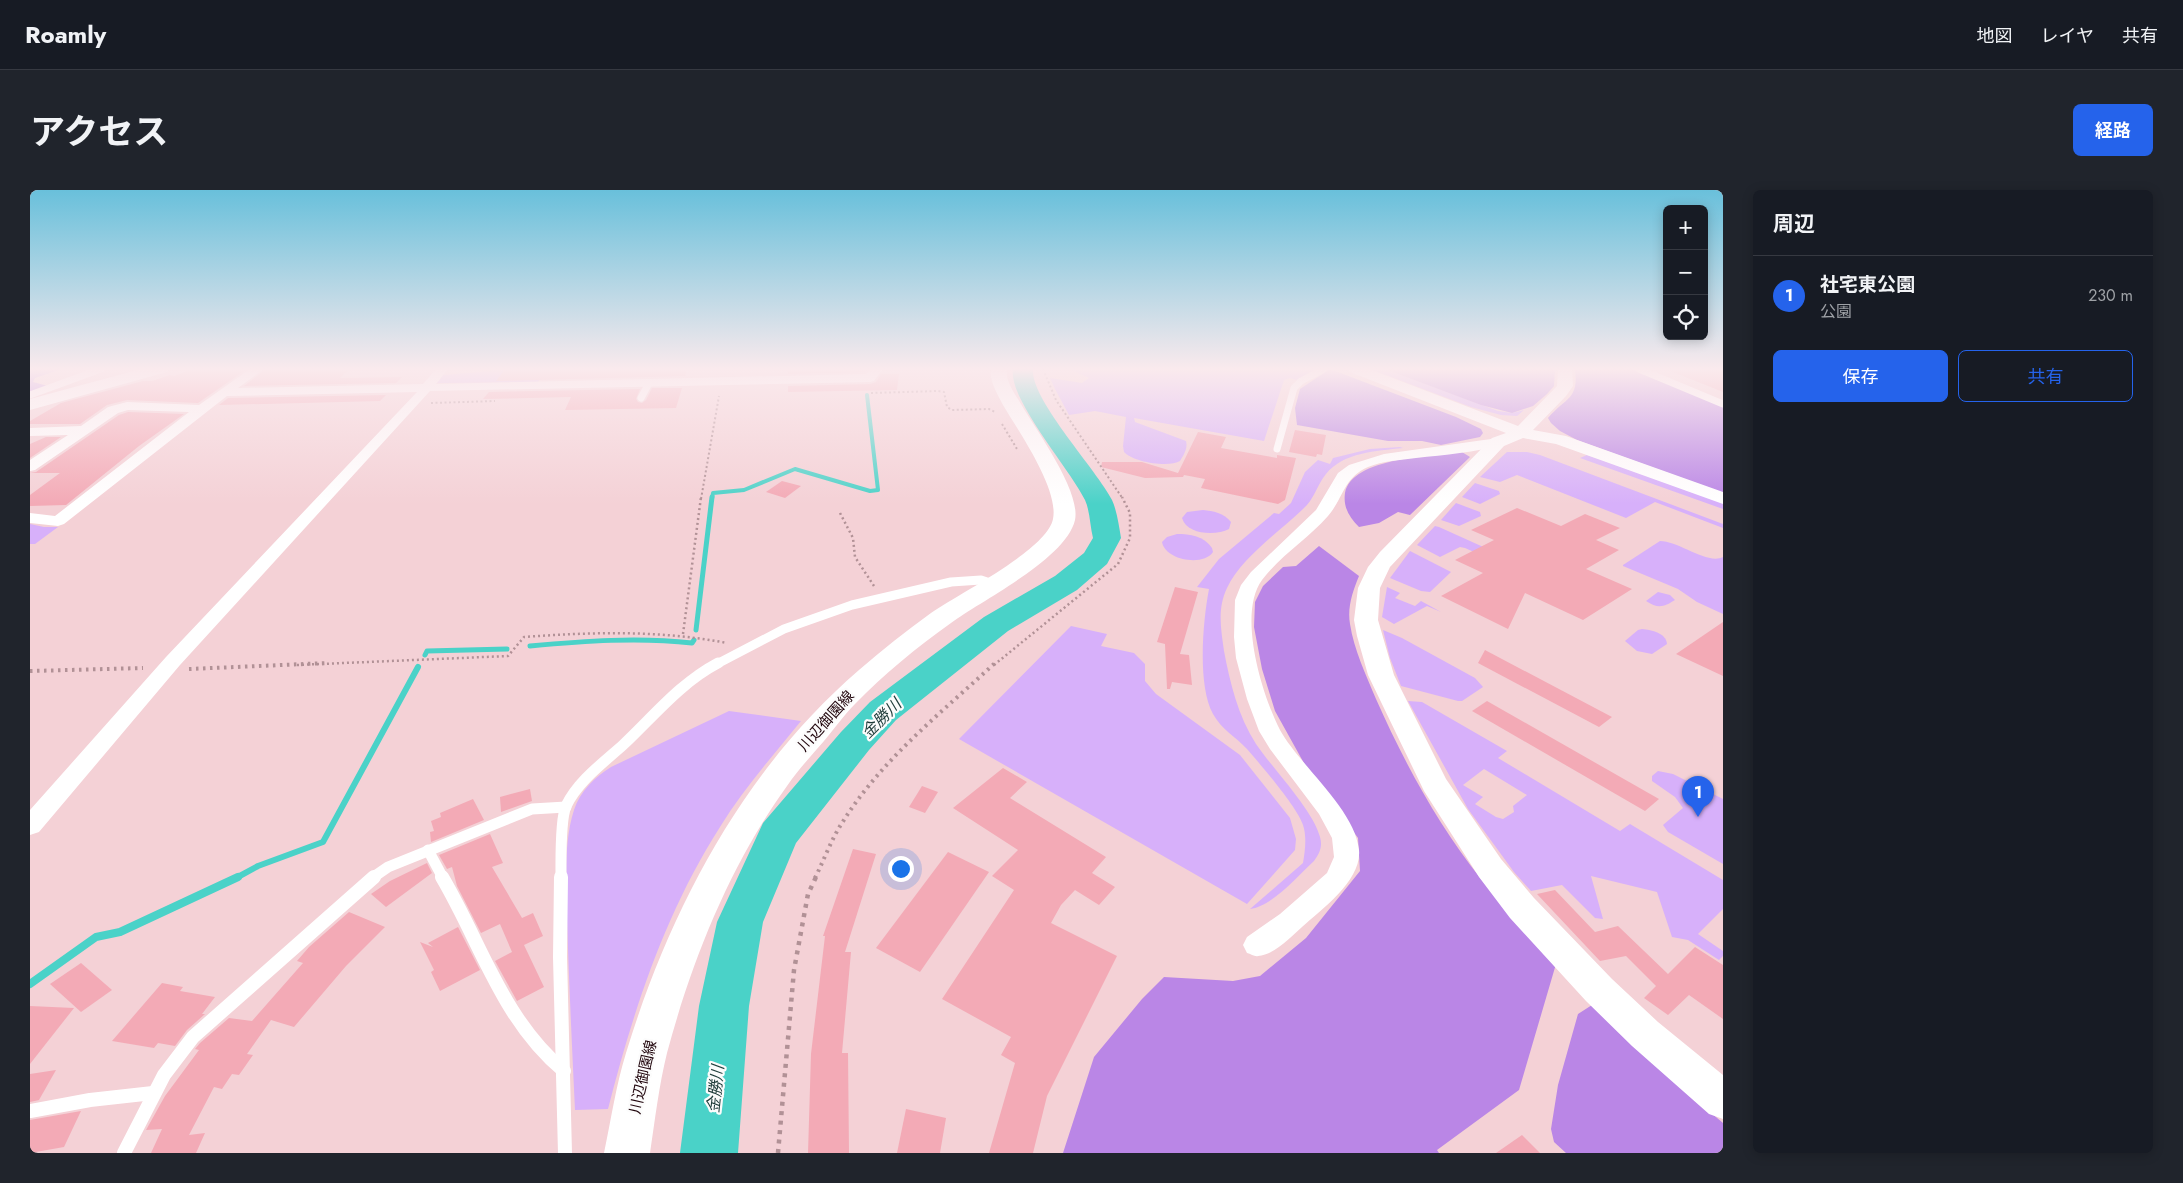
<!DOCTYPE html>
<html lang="ja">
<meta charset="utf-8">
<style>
:root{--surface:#171b24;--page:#20242c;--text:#f1f3f6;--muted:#9ea1a6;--line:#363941;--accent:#2563eb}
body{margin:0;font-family:Jost,"Noto Sans JP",sans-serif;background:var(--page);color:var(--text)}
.controls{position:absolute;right:15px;top:15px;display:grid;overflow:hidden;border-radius:8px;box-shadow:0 2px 12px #0003}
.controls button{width:45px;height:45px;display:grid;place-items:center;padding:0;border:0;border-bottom:1px solid var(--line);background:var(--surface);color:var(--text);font:25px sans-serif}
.you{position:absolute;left:870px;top:678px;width:18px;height:18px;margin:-12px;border:4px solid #fff;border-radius:50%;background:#1a73e8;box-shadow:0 0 0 8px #1a73e833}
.badge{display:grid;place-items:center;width:32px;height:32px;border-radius:50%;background:var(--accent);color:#fff;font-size:16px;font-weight:700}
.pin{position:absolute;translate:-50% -41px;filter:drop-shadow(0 1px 2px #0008)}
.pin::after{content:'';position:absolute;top:26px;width:18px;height:15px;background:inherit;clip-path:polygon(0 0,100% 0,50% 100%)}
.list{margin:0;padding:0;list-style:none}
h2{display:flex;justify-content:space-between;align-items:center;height:65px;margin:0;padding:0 20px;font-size:21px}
h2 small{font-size:16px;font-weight:400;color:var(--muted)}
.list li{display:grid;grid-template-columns:32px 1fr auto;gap:15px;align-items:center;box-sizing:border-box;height:80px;padding:0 20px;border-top:1px solid var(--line)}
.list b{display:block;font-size:19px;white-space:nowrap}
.list p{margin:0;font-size:16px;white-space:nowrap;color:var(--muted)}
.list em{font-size:16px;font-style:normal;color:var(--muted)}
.actions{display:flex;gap:10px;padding:15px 20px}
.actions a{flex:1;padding:11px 0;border:1px solid var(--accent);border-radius:8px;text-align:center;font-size:18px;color:var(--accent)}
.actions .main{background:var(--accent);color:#fff}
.icon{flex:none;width:28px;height:28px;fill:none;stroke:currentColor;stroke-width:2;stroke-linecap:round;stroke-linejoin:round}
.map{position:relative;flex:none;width:1693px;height:963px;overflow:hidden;border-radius:8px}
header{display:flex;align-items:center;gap:30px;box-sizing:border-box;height:70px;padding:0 25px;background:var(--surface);border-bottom:1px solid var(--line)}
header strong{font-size:24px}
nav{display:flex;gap:28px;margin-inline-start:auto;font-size:18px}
.intro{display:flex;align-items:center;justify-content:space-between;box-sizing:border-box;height:120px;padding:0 30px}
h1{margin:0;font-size:35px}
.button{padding:12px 22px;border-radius:8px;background:var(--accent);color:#fff;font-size:18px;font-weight:700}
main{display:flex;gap:30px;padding:0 30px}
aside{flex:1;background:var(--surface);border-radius:8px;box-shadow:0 2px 12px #0003}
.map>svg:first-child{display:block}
.green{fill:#d7b0fa;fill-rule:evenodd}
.forest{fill:#ba86e6}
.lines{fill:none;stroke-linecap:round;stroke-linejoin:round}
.stream-far3{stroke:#4ad2c8;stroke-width:4}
.stream-far2{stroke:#4ad2c8;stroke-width:5}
.stream-far1{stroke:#4ad2c8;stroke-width:6}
.stream{stroke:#4ad2c8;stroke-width:8}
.river{fill:#4ad2c8;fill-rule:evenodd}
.building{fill:#f3aab6}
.path-far3{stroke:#b19196;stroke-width:2;stroke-dasharray:2 2.5;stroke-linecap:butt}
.path-far2{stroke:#b19196;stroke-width:2.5;stroke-dasharray:2 3;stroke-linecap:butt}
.path-far1{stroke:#b19196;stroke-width:4;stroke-dasharray:2.5 4.5;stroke-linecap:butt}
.path{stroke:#b19196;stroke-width:4.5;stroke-dasharray:4 5.5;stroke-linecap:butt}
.service-far3{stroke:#fff;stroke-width:7}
.service-far2{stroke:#fff;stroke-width:9}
.service-far1{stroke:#fff;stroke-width:11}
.service{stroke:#fff;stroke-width:14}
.minor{fill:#fff;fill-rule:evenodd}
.tertiary{fill:#fff;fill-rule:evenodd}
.secondary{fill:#fff;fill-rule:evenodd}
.primary{fill:#fff;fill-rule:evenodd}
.labels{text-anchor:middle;stroke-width:4.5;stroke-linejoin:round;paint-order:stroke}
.street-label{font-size:15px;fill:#20050c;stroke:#fcfcfc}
.water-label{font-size:16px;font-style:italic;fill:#1d3a38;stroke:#fcfcfc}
</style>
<header>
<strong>Roamly</strong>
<nav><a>地図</a><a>レイヤ</a><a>共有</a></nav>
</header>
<div class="intro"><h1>アクセス</h1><a class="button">経路</a></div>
<main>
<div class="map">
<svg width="1693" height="963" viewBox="0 0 1693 963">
<rect width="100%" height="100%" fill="#f4d1d6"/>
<g class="green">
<polygon points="464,179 488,179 510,189 508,192 407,193 413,185 461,181"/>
<path d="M1040 179H1286L1267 190 1260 188 1254 190 1234 251 1104 228 1105 232 1156 251C1158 258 1154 265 1150 271 1139 278 1103 272 1094 262L1093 256 1096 227 1065 221 1039 225 1025 199 1020 188 1052 193 1059 188Z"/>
<polygon points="1340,179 1355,179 1468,221 1482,223 1494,220 1487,226 1471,225 1441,217"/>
<path d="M1370 257 1373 258C1346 261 1314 262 1296 284 1287 295 1284 310 1273 319 1249 342 1211 368 1197 398 1187 419 1191 439 1194 461 1200 493 1208 526 1226 554 1243 579 1283 620 1290 647 1293 657 1289 664 1284 671 1268 686 1241 717 1220 719L1273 673C1275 661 1277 647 1273 635 1268 618 1230 574 1217 559 1205 546 1192 540 1183 524 1167 495 1173 430 1179 399L1167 397 1189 369 1244 323 1249 324 1261 313 1275 282 1288 270 1300 274 1303 268 1340 259Z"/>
<polygon points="1477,262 1497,262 1510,265 1693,334 1693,338 1625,312 1596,328 1487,285 1470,292 1450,287"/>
<polygon points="1557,265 1693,311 1693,319 1550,268"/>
<polygon points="1445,293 1469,301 1470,304 1450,314 1432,307"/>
<polygon points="1426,313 1450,322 1451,326 1429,336 1411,330"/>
<path d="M1173 320C1183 321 1194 323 1201 332L1199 339C1186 346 1157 345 1152 328L1157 322Z"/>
<polygon points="0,334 14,337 28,337 5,354 0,354"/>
<polygon points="1405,336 1409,337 1491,374 1482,379 1435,358 1430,357 1410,367 1387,355"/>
<path d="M1147 344C1160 344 1174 346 1182 358L1183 362C1173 377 1135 370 1132 352L1137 347Z"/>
<path d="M1630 351C1649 351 1677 375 1693 367V424L1667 412 1648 399 1593 376V375Z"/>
<polygon points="1380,361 1421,382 1400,402 1391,401 1360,388"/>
<polygon points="1357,397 1370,403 1365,408 1385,416 1391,411 1411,422 1397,416 1364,434 1352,427"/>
<path d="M1628 402 1640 405 1645 410C1634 417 1628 419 1616 411Z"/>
<polygon points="1041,436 1077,444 1071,456 1104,463 1115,474 1115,491 1126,504 1210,565 1260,628 1266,649 1265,660 1217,714 929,549"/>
<path d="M1612 439C1622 440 1636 443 1637 454L1622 464 1607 461 1595 451 1608 440Z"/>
<polygon points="1353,440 1372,448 1445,488 1453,497 1432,511 1428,511 1371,496 1360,468"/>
<path d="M1378 511 1392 512 1477 561 1468 568 1590 641 1600 634 1693 690V719L1668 744 1693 761V766L1689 770 1658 750 1642 747 1627 702 1561 686 1573 729 1565 728 1532 695 1501 701 1484 682 1438 619ZM1454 579 1497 605 1483 616 1484 622 1473 629 1466 627 1445 614 1453 607 1433 595Z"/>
<path d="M699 521 771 531C743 566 713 599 690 637 635 723 603 821 578 919L545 920C542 857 539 793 537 730 537 694 533 654 544 620 550 601 565 587 581 577Z"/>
<polygon points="1628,581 1643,584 1693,609 1693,674 1638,642 1633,635 1653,618 1645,607 1622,591 1622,586"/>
</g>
<g class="forest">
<polygon points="0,179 31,179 5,188 3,192 18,196 0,202"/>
<polygon points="1300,179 1426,227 1451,239 1453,243 1450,247 1411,255 1392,251 1358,251 1267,235 1265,218 1270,199"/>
<polygon points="1355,179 1525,179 1524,196 1517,204 1503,216 1482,223 1451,215"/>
<path d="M1545 179H1602L1693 217V303L1547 250 1530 241 1521 233 1518 228C1536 207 1549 210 1545 179Z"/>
<path d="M1432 262 1440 267 1380 325 1368 322 1349 333 1329 337C1319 327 1313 317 1315 303 1322 267 1404 266 1432 262Z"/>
<path d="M1289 356 1329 386C1323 401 1317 417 1320 434 1324 460 1336 485 1346 509 1374 572 1408 635 1451 689 1475 718 1501 746 1526 774L1489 900 1407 960 1409 963H1033L1064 867 1112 809 1134 787 1203 791 1230 786 1276 748 1330 681 1328 648 1275 575 1245 521 1232 479 1224 437 1225 412 1233 396 1253 377 1266 376Z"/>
<polygon points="1562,815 1626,876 1693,933 1693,963 1536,963 1524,952 1521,939 1528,895 1548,824"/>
</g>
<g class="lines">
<polyline class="stream-far3" points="682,309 683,303 714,300 765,279 840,301 848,300 837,205"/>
<g class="stream-far2">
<polyline points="666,440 682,307"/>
<path d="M500 456C554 451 608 447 662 453L664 450"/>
<polyline points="395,465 397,461 477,459"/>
</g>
<polyline class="stream-far1" points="206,688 228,676 293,652 388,477"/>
<polyline class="stream" points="0,794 66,747 90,742 208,687"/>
<path class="river" d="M983 179H1003C1000 209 1067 280 1082 310 1087 321 1089 336 1091 348L1077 374 1047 400 978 441 866 530 839 560 766 653 733 732 719 816 708 963H650L669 816 687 732 733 633 811 542 840 512 954 427 1025 386 1054 363 1063 348C1060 336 1060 321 1055 310 1040 279 978 209 983 179Z"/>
</g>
<g class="building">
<polygon points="163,179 176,182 180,179 217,179 168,213 97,210 77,215 50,234 0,234 0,231 31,213 113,191 122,191 140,185 144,186"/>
<polygon points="236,179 319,179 310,188 372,187 366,193 214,196"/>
<polygon points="475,179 657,179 655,186 466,191"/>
<polygon points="758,179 835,179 835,182 758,184"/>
<polygon points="1693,179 1693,202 1638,180 1638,179"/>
<polygon points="851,184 869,184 867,200 758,202 758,196 840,194 846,192"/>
<polygon points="622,198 652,198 646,218 535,220 541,207 453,209 459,202 610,199 606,209 608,212 612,213 616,210"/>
<polygon points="356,205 350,211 189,215 198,208"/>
<polygon points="98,222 154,224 109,256 36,315 0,316 0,305 30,283 0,283 6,282 89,225"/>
<polygon points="1265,240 1296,245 1292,265 1287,264 1286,267 1259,262"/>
<polygon points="1168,242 1196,247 1191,258 1247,268 1247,265 1266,268 1255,310 1248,314 1171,298 1175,289 1154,285 1153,287 1115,288 1071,277 1072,272 1112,272 1148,283"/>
<polygon points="16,247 31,247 0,268 0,254"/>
<polygon points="752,291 771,296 755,308 736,302"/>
<polygon points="1487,318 1531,336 1555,324 1590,338 1566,350 1589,360 1556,379 1602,399 1553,430 1495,403 1478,439 1411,406 1453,383 1425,370 1464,350 1441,340"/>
<polygon points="1145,397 1168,402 1150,464 1159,465 1162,495 1142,492 1140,499 1137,499 1135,454 1127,452"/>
<polygon points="1693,432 1693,486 1646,464"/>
<polygon points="1455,460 1582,527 1569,537 1448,473"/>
<polygon points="1457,511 1629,609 1615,621 1442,521"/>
<polygon points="973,578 997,592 980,608 1076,667 1062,683 1085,697 1069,715 1045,700 1031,715 1021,733 1087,766 1017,906 1003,963 959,963 985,873 971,865 981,847 912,809 984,700 962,686 988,660 923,618"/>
<polygon points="892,596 908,602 895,623 879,617"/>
<polygon points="500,599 502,611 471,622 470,607"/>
<polygon points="443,609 454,630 401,652 400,642 404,641 401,631 411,627 410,623"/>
<polygon points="460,644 473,673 462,677 492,728 503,723 513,746 494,755 514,797 487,811 465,771 482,762 470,734 451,743 427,696 422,677 417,679 409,665"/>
<polygon points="823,659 846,664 815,762 821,762 812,863 818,863 819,963 778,963 781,864 795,746 793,746"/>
<polygon points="918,662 959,682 890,782 846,758"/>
<polygon points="397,673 402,683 356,717 341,704 360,691"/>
<polygon points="1525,700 1565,742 1588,736 1638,784 1665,757 1693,775 1693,829 1659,805 1638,825 1614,808 1626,796 1596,766 1570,771 1507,704"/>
<polygon points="319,722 355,737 316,776 264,837 241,830 217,864 223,865 209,885 202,884 192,899 184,897 159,945 175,943 166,963 121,963 132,939 116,940 135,906 169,860 165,859 170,853 199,828 222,831 273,773 267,771 279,757"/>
<polygon points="428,737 450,780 410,801 401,782 404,780 390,752 403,757 398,753"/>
<polygon points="51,773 82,800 51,822 20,794"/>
<polygon points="132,793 153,797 150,801 185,807 172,824 175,824 157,840 145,856 128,853 124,858 82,851"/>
<polygon points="0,816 44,818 0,874"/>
<polygon points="26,880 9,910 0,912 0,884"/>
<polygon points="876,919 916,928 910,963 867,963"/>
<polygon points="51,921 34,957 0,963 0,930"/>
<polygon points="1492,945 1510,963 1466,963"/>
</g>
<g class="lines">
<g class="path-far3">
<polyline points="1013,179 1026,210 1093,309"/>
<polyline points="841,203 908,201 914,202 917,217 922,220 959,219 965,222"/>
<polyline points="401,213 465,211"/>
<polyline points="972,234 987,259"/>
<polyline points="671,309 689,206"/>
</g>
<g class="path-far2">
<polyline points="810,323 823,348 825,367 844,396"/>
<polyline points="653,444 671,307"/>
<path d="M267 475 478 466 494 447C563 442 629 440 697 453"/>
<polyline points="964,475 1088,374 1100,348 1100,323 1092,307"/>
</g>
<g class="path-far1">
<polyline points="159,479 298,473"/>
<polyline points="0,481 113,478"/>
<path d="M785 688C794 670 801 650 812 633 851 570 911 523 965 473"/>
</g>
<polyline class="path" points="748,963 764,780 778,704 786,687"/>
<g class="service-far3">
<polyline points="1609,179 1693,214"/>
<polyline points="0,205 71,179"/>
<polyline points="611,208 619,193"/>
<polyline points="1247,259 1264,198 1271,191 1294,179"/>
</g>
<polyline class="service-far2" points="685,475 754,439 822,415 921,392 951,390 963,394"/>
<g class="service-far1">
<polyline points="398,660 413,688"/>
<polyline points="342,688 358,677 502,619 536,617"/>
<path d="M531 688C531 672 530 630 536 616 548 591 573 573 593 555 623 527 650 493 688 473"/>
</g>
<g class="service">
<path d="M412 687C452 755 472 829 534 881"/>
<polyline points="531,687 530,767 535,963"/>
<polyline points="0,921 60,910 123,903"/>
<polyline points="94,963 134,885 163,847 344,687"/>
</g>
<g class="minor">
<polygon points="220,179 234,179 208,198 393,194 406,179 418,179 406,194 836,184 841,179 853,179 844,191 840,192 400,201 150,475 9,642 0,645 0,620 136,467 387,202 197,206 34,334 28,336 0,333 0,323 25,326 159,222 98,220 88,223 5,280 0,281 0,270 38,245 0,246 0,238 51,236 78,217 97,212 169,215"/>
<path d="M1468 248 1473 249 1475 252 1473 255C1445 262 1415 265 1386 268 1370 270 1353 271 1338 277 1314 287 1313 309 1298 326 1278 349 1251 365 1232 390 1207 424 1232 505 1250 540 1270 576 1325 619 1329 660 1332 690 1292 719 1272 737 1261 747 1244 765 1228 766 1225 767 1221 764 1217 763L1213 755 1217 747 1250 724 1297 683 1304 667 1302 648 1289 624 1240 559 1229 541 1217 509 1206 468 1204 447 1205 410 1211 395 1221 382 1286 320 1308 283 1319 275 1354 264Z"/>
</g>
<polygon class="tertiary" points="1318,179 1339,179 1488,236 1527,196 1528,179 1542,179 1543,196 1536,206 1503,240 1536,246 1693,302 1693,314 1526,254 1493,248 1474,256 1360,377 1350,398 1348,430 1364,485 1416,589 1471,669 1504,708 1582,789 1628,832 1693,885 1693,929 1679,924 1602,856 1556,811 1480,728 1449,687 1394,601 1338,485 1327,446 1324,430 1328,398 1338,377 1350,362 1462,248 1476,243 1320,182"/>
<path class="secondary" d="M961 179H977C975 191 985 204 991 214 1006 240 1051 301 1045 330 1036 369 952 410 921 433 887 457 853 485 825 514 814 525 804 539 794 551 781 566 768 580 757 596 700 675 662 770 637 863 629 895 625 930 620 963H574C581 930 586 895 596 863 640 719 713 580 829 480 852 460 876 441 901 423 928 404 1017 360 1023 329 1029 299 989 242 973 215 968 205 959 191 961 179Z"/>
<polygon class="primary" points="111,179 139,179 137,182 0,220 0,209"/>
</g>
<linearGradient id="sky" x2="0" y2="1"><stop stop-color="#69c0db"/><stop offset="0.57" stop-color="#faeaed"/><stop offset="1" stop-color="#faeaed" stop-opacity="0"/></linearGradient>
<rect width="1693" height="314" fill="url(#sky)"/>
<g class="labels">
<g class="street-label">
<text transform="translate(796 531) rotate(-48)" y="5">川辺御園線</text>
<text transform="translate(613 887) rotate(-77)" y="5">川辺御園線</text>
</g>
<g class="water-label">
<text transform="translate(851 528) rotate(-45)" y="6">金勝川</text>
<text transform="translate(685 899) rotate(-84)" y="6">金勝川</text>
</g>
</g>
</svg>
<div class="controls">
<button>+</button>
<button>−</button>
<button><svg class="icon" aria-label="locate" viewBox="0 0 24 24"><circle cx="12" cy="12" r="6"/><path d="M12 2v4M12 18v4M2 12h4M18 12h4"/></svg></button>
</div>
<div class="you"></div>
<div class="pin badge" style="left:1668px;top:627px">1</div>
</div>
<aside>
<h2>周辺<small></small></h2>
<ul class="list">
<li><span class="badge">1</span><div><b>社宅東公園</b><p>公園</p></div><em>230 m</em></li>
</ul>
<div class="actions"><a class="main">保存</a><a>共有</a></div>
</aside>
</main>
